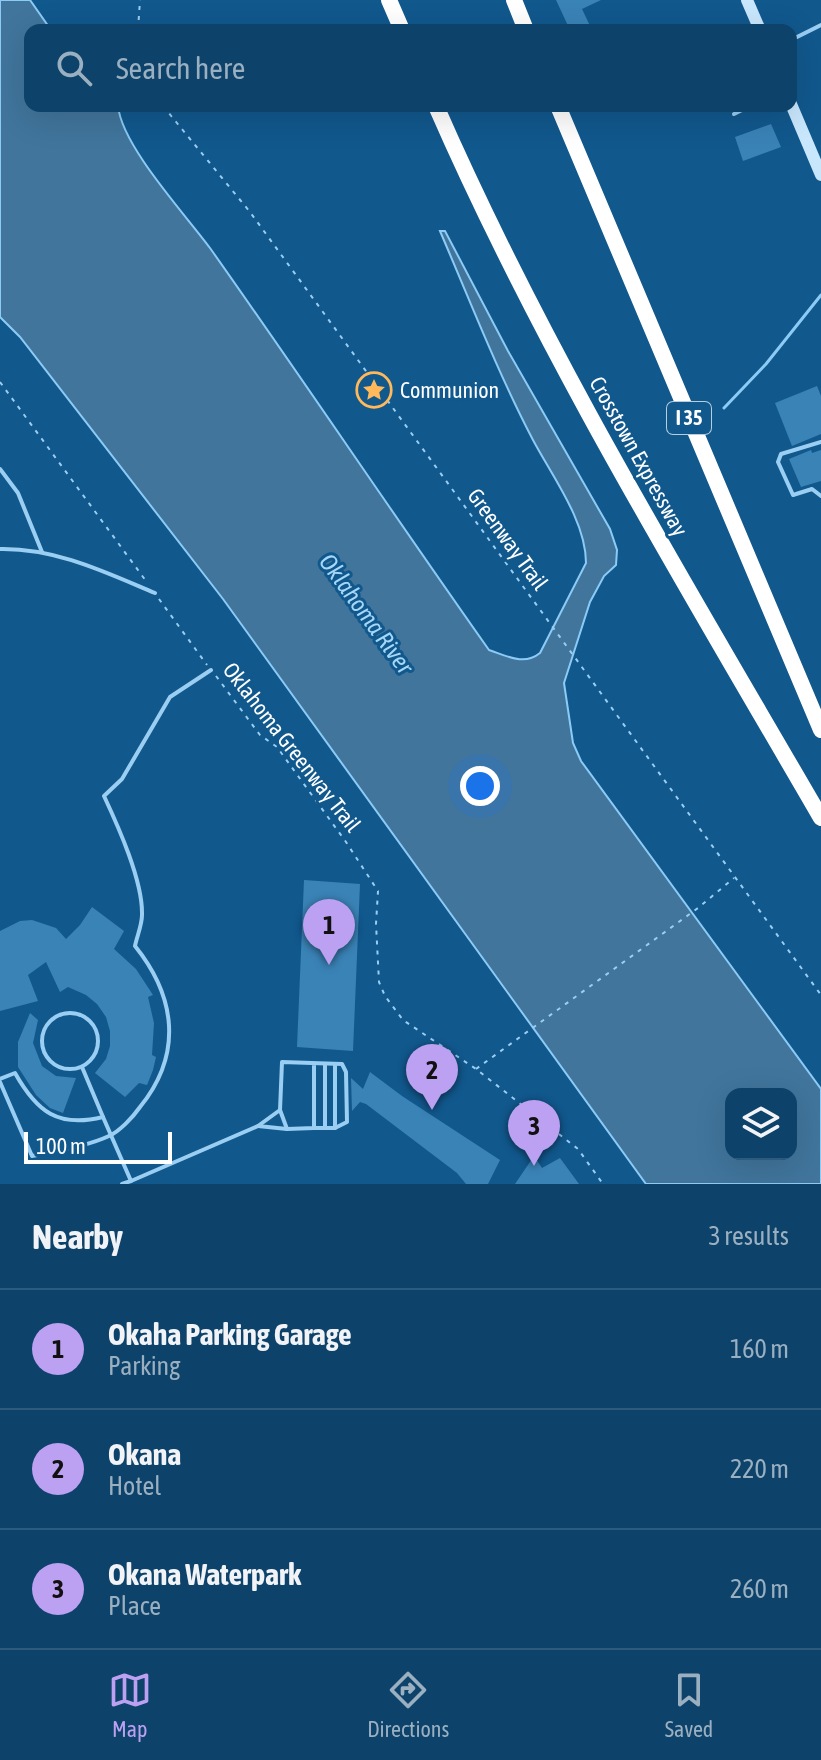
<!DOCTYPE html>
<style>
:root{--surface:#0d426a;--page:#1b4d72;--text:#f1f3f6;--muted:#9ab0c1;--line:#2d5b7e;--accent:#bca0f2}
body{margin:0;font-family:"Asap Condensed",sans-serif;background:var(--page);color:var(--text)}
.controls{position:absolute;right:24px;bottom:24px;display:grid;overflow:hidden;border-radius:16px;box-shadow:0 8px 32px #0002}
.controls button{width:72px;height:72px;display:grid;place-items:center;padding:0;border:0;border-bottom:2px solid var(--line);background:var(--surface);color:var(--text);font:40px sans-serif}
.scale{position:absolute;left:24px;bottom:20px;width:148px;box-sizing:border-box;padding-left:8px;border:4px solid #fff;border-top:0;font-size:22px;line-height:28px;white-space:nowrap;color:#fff;-webkit-text-stroke:6px #11588d;paint-order:stroke}
.you{position:absolute;left:480px;top:786px;width:28px;height:28px;margin:-20px;border:6px solid #fff;border-radius:50%;background:#1a73e8;box-shadow:0 0 0 12px #1a73e833}
.badge{display:grid;place-items:center;width:52px;height:52px;border-radius:50%;background:var(--accent);color:#111;font-size:26px;font-weight:700}
.pin{position:absolute;translate:-50% -66px;filter:drop-shadow(0 2px 4px #0008)}
.pin::after{content:'';position:absolute;top:42px;width:28px;height:24px;background:inherit;clip-path:polygon(0 0,100% 0,50% 100%)}
.list{margin:0;padding:0;list-style:none}
h2{display:flex;justify-content:space-between;align-items:center;height:104px;margin:0;padding:0 32px;font-size:34px}
h2 small{font-size:26px;font-weight:400;color:var(--muted)}
.list li{display:grid;grid-template-columns:52px 1fr auto;gap:24px;align-items:center;box-sizing:border-box;height:120px;padding:0 32px;border-top:2px solid var(--line)}
.list b{display:block;font-size:30px;white-space:nowrap}
.list p{margin:0;font-size:26px;white-space:nowrap;color:var(--muted)}
.list em{font-size:26px;font-style:normal;color:var(--muted)}
.icon{flex:none;width:44px;height:44px;fill:none;stroke:currentColor;stroke-width:2;stroke-linecap:round;stroke-linejoin:round}
.map{position:relative;flex:none;width:821px;height:1184px;overflow:hidden}
.search{position:absolute;background:var(--surface);box-shadow:0 8px 32px #0002;left:24px;right:24px;top:24px;height:88px;display:flex;align-items:center;gap:20px;box-sizing:border-box;padding:0 28px;border-radius:16px;color:var(--muted);font-size:30px}
.sheet{height:464px;background:var(--surface)}
nav{display:flex;justify-content:space-around;align-items:center;box-sizing:border-box;height:112px;border-top:2px solid var(--line);background:var(--surface);font-size:22px;color:var(--muted)}
nav a{display:grid;justify-items:center;gap:4px}
nav .on{color:var(--accent)}
.map>svg:first-child{display:block}
.water{fill:#41759c;stroke:#8bcbf5;stroke-width:2;fill-rule:evenodd}
.lines{fill:none;stroke-linecap:round;stroke-linejoin:round}
.stream{stroke:#8bcbf5;stroke-width:3}
.building{fill:#3a83b7}
.path{stroke:#9acef2;stroke-width:2;stroke-dasharray:4 6;stroke-linecap:butt}
.service{stroke:#9acef2;stroke-width:4}
.secondary{stroke:#c8e6fc;stroke-width:12}
.motorway{stroke:#fff;stroke-width:16}
.labels{text-anchor:middle;stroke-width:6;stroke-linejoin:round;paint-order:stroke}
.shield{fill:#11588d;stroke:#b8cddd;stroke-width:2}
.shield-label{font-size:20px;font-weight:bold;fill:#fff}
.poi-label{font-size:22px;fill:#fff;stroke:#11588d;text-anchor:start}
.street-label{font-size:22px;fill:#fff;stroke:#11588d}
.water-label{font-size:24px;font-style:italic;fill:#a5d7f9;stroke:#11588d}
</style>
<div class="map">
<svg width="821" height="1184" viewBox="0 0 821 1184">
<rect width="100%" height="100%" fill="#11588d"/>
<path class="water" d="M0 0H30L51 30H30V106H118C122 146 185 214 210 248 304 381 395 517 489 650 507 656 524 666 540 653L586 563C586 521 552 476 533 440 498 373 470 301 440 231H445L508 351 610 529 617 550 616 565 604 576 590 602 564 683 573 743 581 761 821 1089V1184H646L223 599 20 337 0 317ZM791 1094V1154H731V1094Z"/>
<g class="lines">
<polyline class="stream" points="724,408 766,364 821,295"/>
</g>
<g class="building">
<polygon points="556,0 601,0 582,9 592,30 570,30"/>
<polygon points="771,124 781,147 743,161 735,137"/>
<polygon points="817,386 821,396 821,434 792,446 775,403"/>
<polygon points="811,450 812,453 821,450 821,481 801,487 789,459"/>
<polygon points="304,880 360,884 353,1051 297,1047"/>
<polygon points="92,907 124,931 114,949 136,969 153,995 148,997 154,1023 152,1055 156,1057 153,1070 147,1085 139,1083 125,1097 95,1073 106,1059 110,1046 110,1031 106,1017 97,1004 86,995 68,987 60,992 46,962 28,975 38,1001 0,1011 0,931 20,921 32,920 56,928 66,939 80,925"/>
<polygon points="30,1013 38,1020 33,1043 42,1066 56,1076 76,1078 63,1113 50,1108 36,1095 18,1067 18,1042"/>
<polygon points="370,1072 402,1096 500,1160 488,1184 466,1184 457,1173 366,1104 360,1102 352,1111 351,1078 363,1089"/>
<polygon points="534,1156 542,1168 560,1158 579,1184 515,1184"/>
</g>
<g class="lines">
<g class="path">
<polyline points="138,30 140,0"/>
<polyline points="163,106 250,212 821,995"/>
<polyline points="0,382 146,581"/>
<polyline points="159,599 207,665"/>
<polyline points="216,676 260,735 277,747 346,842 378,891 376,924 379,982 385,996 403,1020 476,1069 578,1149 603,1184"/>
<polyline points="476,1069 698,908 734,878"/>
</g>
<g class="service">
<polyline points="791,40 821,25"/>
<polyline points="734,114 750,106"/>
<polyline points="821,442 781,454 778,462 793,495 812,489 821,496"/>
<polyline points="0,469 18,493 42,552"/>
<path d="M0 549C56 548 105 572 155 593"/>
<circle cx="70" cy="1041" r="28"/>
<polyline points="335,1064 335,1128"/>
<path d="M0 1079 15 1073C37 1112 58 1128 103 1117L82 1067"/>
<path d="M0 1082 32 1156C55 1152 88 1146 109 1136 120 1131 133 1117 140 1107 183 1054 176 997 135 946 137 936 142 925 142 915 143 881 118 826 104 796L122 779 170 697 211 670"/>
<polyline points="280,1110 258,1126 287,1129"/>
<polyline points="103,1117 131,1181 122,1184"/>
<polyline points="314,1128 335,1128 347,1122 346,1072 342,1064 282,1062 280,1110 287,1129 314,1128 314,1064"/>
<polyline points="325,1128 325,1064"/>
<polyline points="131,1181 258,1126"/>
</g>
<g class="secondary">
<polyline points="747,0 760,30"/>
<polyline points="791,104 821,175"/>
</g>
<g class="motorway">
<polyline points="389,0 402,30"/>
<polyline points="514,0 526,30"/>
<path d="M436 106C544 353 686 585 821 818"/>
<polyline points="558,106 821,730"/>
</g>
</g>
<defs>
<symbol id="sight-ring" viewBox="-11 -11 22 22"><circle r="9.5" fill="#11588d" stroke="#ffb95a" stroke-width="1.5"/><path d="M0-6L1.8-2.2L6-1.7L2.9 1.2L3.7 5.4L0 3.3L-3.7 5.4L-2.9 1.2L-6-1.7L-1.8-2.2Z" fill="#ffb95a"/></symbol>
</defs>
<g fill-rule="evenodd">
<use href="#sight-ring" x="354" y="370" width="40" height="40"/>
</g>
<g class="labels">
<rect class="shield" x="667" y="402" width="44" height="32" rx="6"/>
<g class="shield-label">
<text x="689" y="425">I 35</text>
</g>
<g class="poi-label">
<text x="400" y="398">Communion</text>
</g>
<g class="street-label">
<text transform="translate(639 456) rotate(61)" y="8">Crosstown Expressway</text>
<text transform="translate(508 539) rotate(54)" y="8">Greenway Trail</text>
<text transform="translate(292 747) rotate(52)" y="8">Oklahoma Greenway Trail</text>
</g>
<g class="water-label">
<text transform="translate(366 614) rotate(54)" y="8">Oklahoma River</text>
</g>
</g>
</svg>
<div class="controls">
<button><svg class="icon" aria-label="layers" viewBox="0 0 24 24"><path d="M12 4l9 5-9 5-9-5zM3 14l9 5 9-5"/></svg></button>
</div>
<div class="scale">100 m</div>
<div class="you"></div>
<div class="pin badge" style="left:329px;top:965px">1</div>
<div class="pin badge" style="left:432px;top:1110px">2</div>
<div class="pin badge" style="left:534px;top:1166px">3</div>
<div class="search"><svg class="icon" aria-label="search" viewBox="0 0 24 24"><circle cx="10" cy="10" r="6"/><path d="M15 15l6 6"/></svg>Search here</div>
</div>
<section class="sheet">
<h2>Nearby<small>3 results</small></h2>
<ul class="list">
<li><span class="badge">1</span><div><b>Okaha Parking Garage</b><p>Parking</p></div><em>160 m</em></li>
<li><span class="badge">2</span><div><b>Okana</b><p>Hotel</p></div><em>220 m</em></li>
<li><span class="badge">3</span><div><b>Okana Waterpark</b><p>Place</p></div><em>260 m</em></li>
</ul>
</section>
<nav>
<a class="on"><svg class="icon" aria-label="map" viewBox="0 0 24 24"><path d="M3 6l6-2 6 2 6-2v14l-6 2-6-2-6 2zM9 4v14M15 6v14"/></svg>Map</a>
<a><svg class="icon" aria-label="directions" viewBox="0 0 24 24"><path d="M12 3l9 9-9 9-9-9zM9 14v-3h6M13 9l2 2-2 2"/></svg>Directions</a>
<a><svg class="icon" aria-label="saved" viewBox="0 0 24 24"><path d="M7 4h10v16l-5-4-5 4z"/></svg>Saved</a>
</nav>
